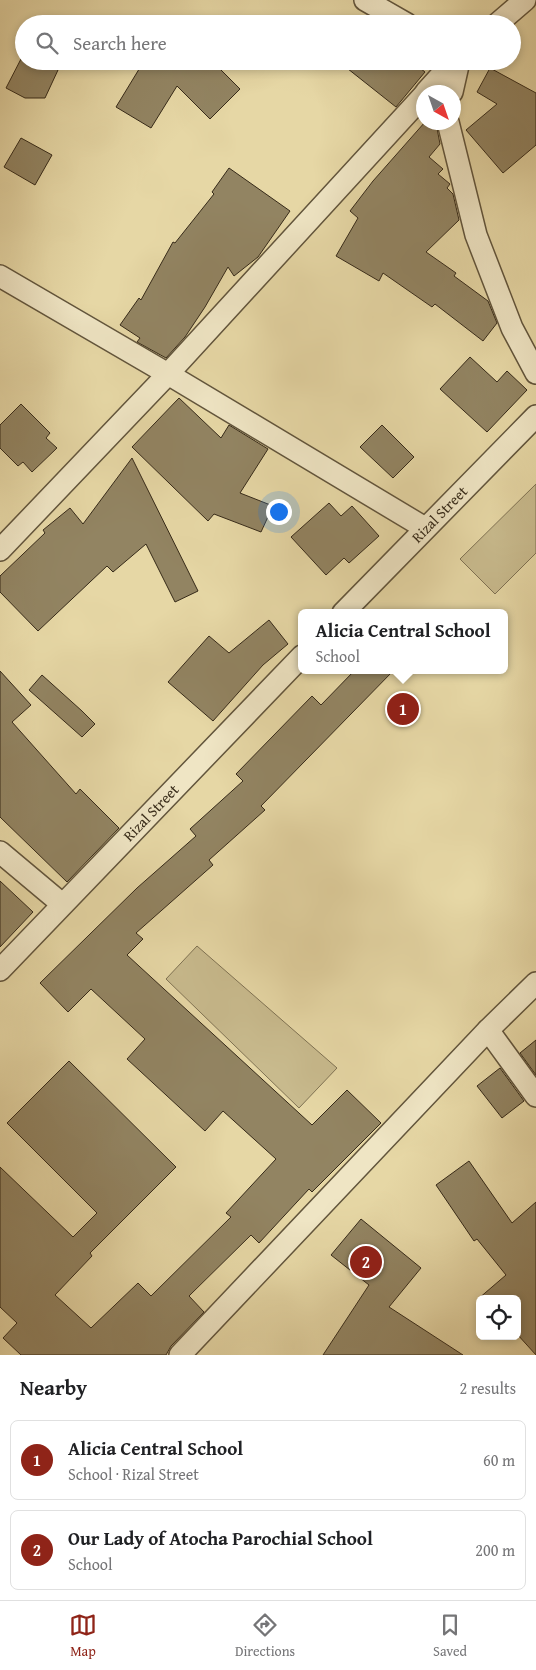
<!DOCTYPE html>
<meta charset="utf-8">
<style>
:root{--surface:#fff;--page:#f6f6f6;--text:#202124;--muted:#757577;--line:#e0e0e0;--accent:#8f2418}
body{margin:0;font-family:"Gentium Book Plus",serif;background:var(--page);color:var(--text)}
.controls{position:absolute;right:15px;bottom:15px;display:grid;overflow:hidden;border-radius:8px;box-shadow:0 2px 8px #0003}
.controls button{width:45px;height:45px;display:grid;place-items:center;padding:0;border:0;border-bottom:1px solid var(--line);background:var(--surface);color:var(--text);font:25px sans-serif}
.compass{position:absolute;left:416px;top:85px;width:45px;height:45px;border-radius:50%;background:var(--surface);box-shadow:0 2px 8px #0003;rotate:140deg}
.you{position:absolute;left:278px;top:511px;width:18px;height:18px;margin:-12px;border:4px solid #fff;border-radius:50%;background:#1a73e8;box-shadow:0 0 0 8px #1a73e833}
.badge{display:grid;place-items:center;width:32px;height:32px;border-radius:50%;background:var(--accent);color:#fff;font-size:16px;font-weight:700}
.pin{position:absolute;translate:-50% -50%;border:2px solid #fff;box-shadow:0 1px 5px #0006}
.popup{position:absolute;left:298px;top:609px;width:210px;height:65px;box-sizing:border-box;display:grid;place-content:center;border-radius:8px;background:var(--surface);filter:drop-shadow(0 1px 4px #0005);font-size:16px;white-space:nowrap;color:var(--muted)}
.popup b{font-size:19px;color:var(--text)}
.popup::after{content:'';position:absolute;left:50%;top:100%;margin-left:-10px;border:10px solid transparent;border-top-color:var(--surface)}
.list{margin:0;padding:0;list-style:none}
h2{display:flex;justify-content:space-between;align-items:center;height:65px;margin:0;padding:0 20px;font-size:21px}
h2 small{font-size:16px;font-weight:400;color:var(--muted)}
.list li{display:grid;grid-template-columns:32px 1fr auto;gap:15px;align-items:center;box-sizing:border-box;height:80px;margin:0 10px 10px;padding:0 10px;border:1px solid var(--line);border-radius:8px}
.list b{display:block;font-size:19px;white-space:nowrap}
.list p{margin:0;font-size:16px;white-space:nowrap;color:var(--muted)}
.list em{font-size:16px;font-style:normal;color:var(--muted)}
.icon{flex:none;width:28px;height:28px;fill:none;stroke:currentColor;stroke-width:2;stroke-linecap:round;stroke-linejoin:round}
.map{position:relative;flex:none;width:536px;height:1355px;overflow:hidden}
.search{position:absolute;background:var(--surface);box-shadow:0 2px 8px #0003;left:15px;right:15px;top:15px;height:55px;display:flex;align-items:center;gap:12px;box-sizing:border-box;padding:0 18px;border-radius:28px;color:var(--muted);font-size:19px}
.sheet{height:245px;background:var(--surface)}
nav{display:flex;justify-content:space-around;align-items:center;box-sizing:border-box;height:70px;border-top:1px solid var(--line);background:var(--surface);font-size:14px;color:var(--muted)}
nav a{display:grid;justify-items:center;gap:2px}
nav .on{color:var(--accent)}
.map>svg:first-child{display:block}
.green{fill:#c8ba8d;stroke:#7f7253}
.building{fill:#928462;stroke:#362a19}
.lines{fill:none;stroke-linecap:round;stroke-linejoin:round}
.minor-casing{stroke:#62553c;stroke-width:24}
.minor{stroke:#efe5c4;stroke-width:21}
.labels{text-anchor:middle;stroke-width:5;stroke-linejoin:round;paint-order:stroke}
.street-label{font-size:15px;fill:#362a19;stroke:#efe5c4}
</style>
<div class="map">
<svg width="536" height="1355" viewBox="0 0 536 1355">
<rect width="100%" height="100%" fill="#e6d7a5"/>
<filter id="stains"><feTurbulence type="fractalNoise" baseFrequency=".004" numOctaves="4"/><feColorMatrix values="0 0 0 0 .2 0 0 0 0 .09 0 0 0 0 .02 0 0 0 .5 -.17"/></filter>
<radialGradient id="worn" r=".72"><stop offset=".6" stop-color="#630" stop-opacity="0"/><stop offset="1" stop-color="#630" stop-opacity=".3"/></radialGradient>
<g class="green">
<polygon points="536,484 536,553 495,594 460,559"/>
<polygon points="197,946 337,1068 299,1108 166,979"/>
</g>
<g class="building">
<polygon points="22,57 24,57 24,61 34,61 58,70 45,98 25,98 6,88"/>
<polygon points="144,61 180,61 194,69 202,61 212,61 240,89 210,119 177,86 151,128 116,107"/>
<polygon points="338,61 411,61 425,72 396,107"/>
<polygon points="490,68 536,93 536,145 503,173 466,130 497,104 477,92"/>
<polygon points="425,122 436,123 440,144 429,157 443,169 438,174 450,184 447,188 453,194 459,220 426,252 456,273 454,276 488,301 497,323 483,341 435,304 432,307 383,273 379,281 336,256 358,218 350,211 373,181"/>
<polygon points="21,138 52,155 35,185 4,167"/>
<polygon points="229,168 290,211 258,257 234,276 228,267 205,307 185,337 166,358 137,342 140,338 120,325 139,298 141,300 173,242 175,243 214,194 212,192"/>
<polygon points="470,357 497,382 507,371 527,390 487,432 440,389"/>
<polygon points="179,398 221,438 229,425 268,449 240,493 273,506 261,532 214,514 208,521 132,447"/>
<polygon points="21,404 50,433 46,438 57,448 32,472 23,462 18,466 0,448 0,425"/>
<polygon points="382,425 414,457 393,478 360,447"/>
<polygon points="132,458 198,591 175,602 146,544 113,572 107,566 38,631 0,592 0,576 45,533 43,530 70,508 83,524"/>
<polygon points="329,503 341,516 352,506 379,536 349,563 344,558 326,575 291,537"/>
<polygon points="269,620 288,644 263,665 213,721 168,682 209,636 229,653"/>
<polygon points="355,670 394,670 261,806 265,810 209,860 213,865 136,933 143,939 127,955 312,1125 347,1090 381,1123 312,1192 309,1189 259,1243 251,1235 189,1296 204,1312 171,1346 166,1355 21,1355 3,1338 17,1323 0,1307 0,1167 73,1237 97,1213 7,1123 69,1061 176,1167 90,1253 92,1256 55,1295 91,1328 138,1283 151,1296 231,1217 226,1213 276,1159 223,1111 205,1131 127,1059 145,1039 91,989 68,1012 40,983 137,888 196,836 190,829 243,781 236,774 312,696 321,705"/>
<polygon points="0,671 31,705 12,722 76,794 80,789 119,828 67,882 0,817"/>
<polygon points="42,675 82,711 95,724 82,737 29,690"/>
<polygon points="0,881 33,912 0,947"/>
<polygon points="536,1040 536,1075 520,1053"/>
<polygon points="500,1068 524,1101 502,1118 477,1086"/>
<polygon points="469,1161 512,1223 536,1202 536,1355 517,1334 517,1299 478,1299 506,1275 477,1239 474,1241 436,1185"/>
<polygon points="361,1219 421,1268 389,1307 463,1355 323,1355 369,1285 331,1255"/>
</g>
<g class="lines">
<defs>
<g id="minor">
<polyline points="365,0 407,24"/>
<polyline points="497,24 525,0"/>
<polyline points="426,92 454,61"/>
<polyline points="452,92 459,61"/>
<polyline points="448,122 476,235 512,328 536,373"/>
<polyline points="0,276 168,374 425,528"/>
<polyline points="0,550 168,374 424,95"/>
<path id="s1" d="M343 613 536 416"/>
<polyline points="0,852 62,904"/>
<path id="s2" d="M0 970 302 656"/>
<polyline points="488,1030 536,1096"/>
<polyline points="180,1355 488,1030 536,983"/>
</g>
</defs>
<use href="#minor" class="minor-casing"/>
<use href="#minor" class="minor"/>
</g>
<g class="labels">
<g class="street-label">
<text dy="5" stroke="none"><textPath href="#s1" startOffset="138">Rizal Street</textPath></text>
<text dy="5" stroke="none"><textPath href="#s2" startOffset="218">Rizal Street</textPath></text>
</g>
</g>
<rect width="100%" height="100%" filter="url(#stains)"/>
<rect width="100%" height="100%" fill="url(#worn)"/>
</svg>
<div class="controls">
<button><svg class="icon" aria-label="locate" viewBox="0 0 24 24"><circle cx="12" cy="12" r="6"/><path d="M12 2v4M12 18v4M2 12h4M18 12h4"/></svg></button>
</div>
<svg class="compass" viewBox="-18 -18 36 36"><path d="M0-13l5 13h-10z" fill="#e53935"/><path d="M0 13l5-13h-10z" fill="#757577"/></svg>
<div class="you"></div>
<div class="pin badge" style="left:403px;top:709px">1</div>
<div class="popup"><b>Alicia Central School</b>School</div>
<div class="pin badge" style="left:366px;top:1262px">2</div>
<div class="search"><svg class="icon" aria-label="search" viewBox="0 0 24 24"><circle cx="10" cy="10" r="6"/><path d="M15 15l6 6"/></svg>Search here</div>
</div>
<section class="sheet">
<h2>Nearby<small>2 results</small></h2>
<ul class="list">
<li><span class="badge">1</span><div><b>Alicia Central School</b><p>School · Rizal Street</p></div><em>60 m</em></li>
<li><span class="badge">2</span><div><b>Our Lady of Atocha Parochial School</b><p>School</p></div><em>200 m</em></li>
</ul>
</section>
<nav>
<a class="on"><svg class="icon" aria-label="map" viewBox="0 0 24 24"><path d="M3 6l6-2 6 2 6-2v14l-6 2-6-2-6 2zM9 4v14M15 6v14"/></svg>Map</a>
<a><svg class="icon" aria-label="directions" viewBox="0 0 24 24"><path d="M12 3l9 9-9 9-9-9zM9 14v-3h6M13 9l2 2-2 2"/></svg>Directions</a>
<a><svg class="icon" aria-label="saved" viewBox="0 0 24 24"><path d="M7 4h10v16l-5-4-5 4z"/></svg>Saved</a>
</nav>
